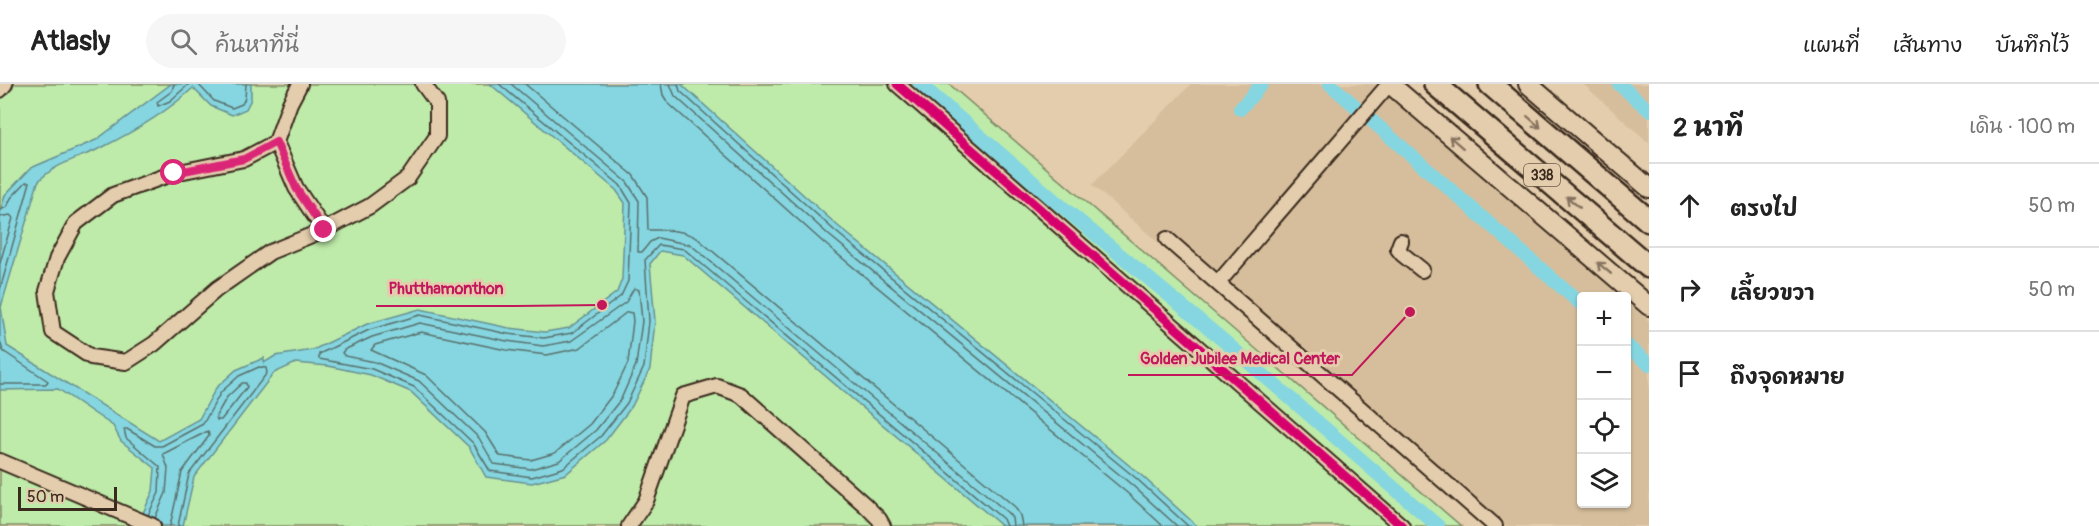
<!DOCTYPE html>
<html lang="th">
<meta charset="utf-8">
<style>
:root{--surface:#fff;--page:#f6f6f6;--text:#222;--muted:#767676;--line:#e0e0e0}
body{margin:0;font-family:Pangolin,"Playpen Sans Thai",sans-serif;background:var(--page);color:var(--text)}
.controls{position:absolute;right:18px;bottom:18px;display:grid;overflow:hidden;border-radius:6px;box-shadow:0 2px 4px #0004}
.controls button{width:54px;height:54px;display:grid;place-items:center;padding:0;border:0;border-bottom:2px solid var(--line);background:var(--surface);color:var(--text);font:30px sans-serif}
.scale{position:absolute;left:18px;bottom:15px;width:99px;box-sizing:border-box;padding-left:6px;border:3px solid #3b2a1e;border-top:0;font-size:16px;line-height:21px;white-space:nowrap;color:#3b2a1e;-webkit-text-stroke:4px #e3cdad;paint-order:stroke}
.stop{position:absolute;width:18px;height:18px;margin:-14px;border:4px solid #db2777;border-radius:50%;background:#fff}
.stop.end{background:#db2777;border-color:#fff;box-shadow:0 2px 6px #0008}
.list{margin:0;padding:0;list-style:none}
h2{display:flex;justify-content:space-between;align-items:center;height:78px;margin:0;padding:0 24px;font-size:26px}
h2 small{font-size:20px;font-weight:400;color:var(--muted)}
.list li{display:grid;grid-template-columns:39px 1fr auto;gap:18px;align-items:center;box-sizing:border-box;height:84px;padding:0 24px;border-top:2px solid var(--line)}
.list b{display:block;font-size:22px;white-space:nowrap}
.list em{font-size:20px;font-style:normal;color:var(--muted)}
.icon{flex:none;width:33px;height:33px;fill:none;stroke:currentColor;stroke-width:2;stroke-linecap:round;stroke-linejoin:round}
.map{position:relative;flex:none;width:1649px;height:442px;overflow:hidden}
header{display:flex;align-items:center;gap:36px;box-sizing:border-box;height:84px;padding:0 30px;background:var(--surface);border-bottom:2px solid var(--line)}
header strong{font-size:28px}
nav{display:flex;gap:33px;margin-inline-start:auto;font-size:21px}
.search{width:420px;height:54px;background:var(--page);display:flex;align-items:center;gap:15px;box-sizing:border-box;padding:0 21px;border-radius:33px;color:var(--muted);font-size:22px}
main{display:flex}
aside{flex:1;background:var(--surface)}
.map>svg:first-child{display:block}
.built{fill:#d6be9c}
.green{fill:#beeba9;stroke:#7c8a64;stroke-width:1.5}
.water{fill:#85d6e0;stroke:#679192;stroke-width:1.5}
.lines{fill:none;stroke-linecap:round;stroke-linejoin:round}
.shore{stroke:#596f6c;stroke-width:1.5}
.canal{stroke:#85d6e0;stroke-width:14}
.minor-casing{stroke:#3b2a1e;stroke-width:18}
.major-casing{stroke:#3b2a1e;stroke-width:22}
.highway-casing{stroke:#3b2a1e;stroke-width:26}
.minor{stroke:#e3cdad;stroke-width:14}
.major{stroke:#e3cdad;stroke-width:18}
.highway{stroke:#e3cdad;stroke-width:21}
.cycleway-casing{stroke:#e3cdad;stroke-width:13}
.cycleway{stroke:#d6006c;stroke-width:9}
.oneway{stroke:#87735e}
.route{stroke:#db2777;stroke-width:8}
.labels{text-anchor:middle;stroke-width:6;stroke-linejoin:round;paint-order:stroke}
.shield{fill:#e3cdad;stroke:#6d5b49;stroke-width:1.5}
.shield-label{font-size:14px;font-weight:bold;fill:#3b2a1e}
.leader{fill:none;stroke:#c2185b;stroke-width:2}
.callout-dot{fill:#c2185b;stroke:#e3cdad;stroke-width:2}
.callout-label{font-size:16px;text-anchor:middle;font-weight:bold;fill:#c2185b;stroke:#e3cdad;stroke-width:6;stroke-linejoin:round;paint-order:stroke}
</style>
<header>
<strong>Atlasly</strong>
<div class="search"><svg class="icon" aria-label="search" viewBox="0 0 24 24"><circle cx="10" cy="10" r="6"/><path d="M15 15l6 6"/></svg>ค้นหาที่นี่</div>
<nav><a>แผนที่</a><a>เส้นทาง</a><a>บันทึกไว้</a></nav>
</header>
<main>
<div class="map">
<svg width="1649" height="442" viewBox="0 0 1649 442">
<rect width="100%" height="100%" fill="#e3cdad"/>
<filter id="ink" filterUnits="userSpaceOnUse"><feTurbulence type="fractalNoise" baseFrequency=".0167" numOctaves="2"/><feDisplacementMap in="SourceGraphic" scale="12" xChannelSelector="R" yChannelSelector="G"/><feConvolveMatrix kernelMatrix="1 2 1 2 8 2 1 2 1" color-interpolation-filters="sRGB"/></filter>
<g filter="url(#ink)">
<g class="built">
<polygon points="1191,0 1374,0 1620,212 1582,213 1582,420 1626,420 1627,218 1649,237 1649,442 1485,442 1092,101"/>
<polygon points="1583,0 1649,0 1649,59"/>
</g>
<polygon class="green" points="0,0 949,0 1461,442 0,442"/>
<path class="water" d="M171 0H251V15L246 25 232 31 211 22 193 4C167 28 135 47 103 63 81 74 54 79 38 98L1 223 7 262 159 357 199 335 216 304 236 286 264 274V279L275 272 313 266 367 240 420 225 509 244 545 248 569 244 617 208 622 195 625 119 616 106 490 0H681L838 142 1141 391 1197 442H1002L683 171 660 167 650 180 655 237 650 285 632 322 606 356 566 390 532 399 486 393 469 363 411 308 371 291 328 282 296 279 274 289 194 393 183 442H137L153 407 155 384 121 357 113 342 58 305 0 306V130L5 111 31 84 96 56Z"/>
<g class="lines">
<g class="shore">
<polyline points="174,0 172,7 157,18 158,22 170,17 189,0"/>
<polyline points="198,0 214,17 232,24 242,20 245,14 246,0"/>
<polyline points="499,0 620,101 631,119 628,197 621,212 572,249 544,254 508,250 420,231 369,246 319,270 319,275 372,285 414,303 473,359 490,387 532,393 563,384 601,352 627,319 644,283 649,237 645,176 659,161 684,165 1003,435 1006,442"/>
<polyline points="511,0 627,98 639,117 638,168 642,168 650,158 658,154 691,161 1008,429 1012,434 1013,442"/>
<path d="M525 0 633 91 647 113 648 146C664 146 682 145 697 154L1014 422 1020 431 1022 442"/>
<polyline points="661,0 663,11 668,19 824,159 1126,408 1163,442"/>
<polyline points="670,0 675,12 830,152 1132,401 1177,442"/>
<polyline points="678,0 680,7 835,147 1137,395 1188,442"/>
<polyline points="0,126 7,123 11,114 26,98 30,98 0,206"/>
<polyline points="0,133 10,131 13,134 0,179"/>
<polygon points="634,204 639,206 642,237 636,281 621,315 596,346 559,377 531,385 494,380 479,354 419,297 375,278 345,272 342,269 344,266 372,253 420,239 507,257 543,262 571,257 626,218"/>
<polygon points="627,228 632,229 633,237 628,279 613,310 590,340 555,369 531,376 500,372 485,348 426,291 371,266 375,261 421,248 506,266 547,271 580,264"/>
<polyline points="0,257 3,267 48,297 46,300 0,300"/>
<polygon points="242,299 246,299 247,303 221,336 217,336 216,332 227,313"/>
<polyline points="148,431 159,409 160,383 126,354 124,345 127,345 155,362 162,362 203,340 221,308 239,292 259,283 266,284 267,289 189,390 178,442"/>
<polyline points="155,434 166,409 168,384 163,370 208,347 209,352 182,388 170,442"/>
</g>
<g class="canal">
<polyline points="920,0 1054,116 1224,257 1438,442"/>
<polyline points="1330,0 1582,221"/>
<polyline points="1619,0 1649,26"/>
<polyline points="1240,25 1262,0"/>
<polyline points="1626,261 1649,280"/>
</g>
<defs>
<g id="minor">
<polyline points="300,0 290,19 276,58 244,75 174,89 113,111 76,139 57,174 47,207 53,248 91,273 126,278 154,260 217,205 270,168 324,146 370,122 408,94 437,52 437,19 423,0"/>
<polyline points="897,0 1402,442"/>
<polyline points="0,6 5,0"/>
<polyline points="276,58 296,104 324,146"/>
<polyline points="1167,155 1495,442"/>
<polyline points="1401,157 1398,165 1402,170 1422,186"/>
<polyline points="1218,199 1389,0"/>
<polyline points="0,377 153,442"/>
<polyline points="629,442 646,417 683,312 717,302 741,311 865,421 879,435 883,442"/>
</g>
<g id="major">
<polyline points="1390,0 1649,222"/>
<polyline points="1528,0 1649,104"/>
</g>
<g id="highway">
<polyline points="1435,0 1649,183"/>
<polyline points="1490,0 1649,137"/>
</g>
</defs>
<use href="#minor" class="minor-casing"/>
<use href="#major" class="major-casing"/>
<use href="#highway" class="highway-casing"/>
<use href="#minor" class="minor"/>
<use href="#major" class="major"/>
<use href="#highway" class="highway"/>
<defs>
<polyline id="cycleway" points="897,0 1402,442"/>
</defs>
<use href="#cycleway" class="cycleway-casing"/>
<use href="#cycleway" class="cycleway"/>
</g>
<defs><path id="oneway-shaft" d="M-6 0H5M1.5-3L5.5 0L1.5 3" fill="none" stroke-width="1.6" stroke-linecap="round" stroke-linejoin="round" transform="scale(1.5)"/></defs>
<g class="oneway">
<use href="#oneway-shaft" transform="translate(1534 38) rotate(41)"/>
<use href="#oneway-shaft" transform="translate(1456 58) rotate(-139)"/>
<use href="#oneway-shaft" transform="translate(1573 118) rotate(-140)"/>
<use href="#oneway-shaft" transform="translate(1604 184) rotate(-140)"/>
</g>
</g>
<g class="lines" filter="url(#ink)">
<polyline class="route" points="174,89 244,75 276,58 296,104 324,146"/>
</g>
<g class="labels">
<rect class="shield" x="1524" y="80" width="36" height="22" rx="4.5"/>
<g class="shield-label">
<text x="1542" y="96">338</text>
</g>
</g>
<path class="leader" d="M602 221L515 222H376M1410 228L1352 291H1128"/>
<g class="callout-dot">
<circle cx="602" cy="221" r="6"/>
<circle cx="1410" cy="228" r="6"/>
</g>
<g class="callout-label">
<text x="446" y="210">Phutthamonthon</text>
<text x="1240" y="280">Golden Jubilee Medical Center</text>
</g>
</svg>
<div class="controls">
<button>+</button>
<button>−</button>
<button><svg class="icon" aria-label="locate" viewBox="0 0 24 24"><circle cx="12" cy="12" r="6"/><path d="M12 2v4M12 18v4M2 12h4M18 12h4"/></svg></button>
<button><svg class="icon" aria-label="layers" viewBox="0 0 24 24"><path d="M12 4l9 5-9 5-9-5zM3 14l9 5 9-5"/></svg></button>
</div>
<div class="scale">50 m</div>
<div class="stop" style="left:174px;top:89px"></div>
<div class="stop end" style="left:324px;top:146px"></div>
</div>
<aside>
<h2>2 นาที<small>เดิน · 100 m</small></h2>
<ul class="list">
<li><svg class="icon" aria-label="ahead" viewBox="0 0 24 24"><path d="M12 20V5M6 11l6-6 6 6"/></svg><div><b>ตรงไป</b></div><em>50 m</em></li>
<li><svg class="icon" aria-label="right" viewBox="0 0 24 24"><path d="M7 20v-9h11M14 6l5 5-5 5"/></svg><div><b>เลี้ยวขวา</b></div><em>50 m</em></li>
<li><svg class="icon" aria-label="arrive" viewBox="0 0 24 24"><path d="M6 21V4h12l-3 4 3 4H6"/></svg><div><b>ถึงจุดหมาย</b></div></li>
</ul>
</aside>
</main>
